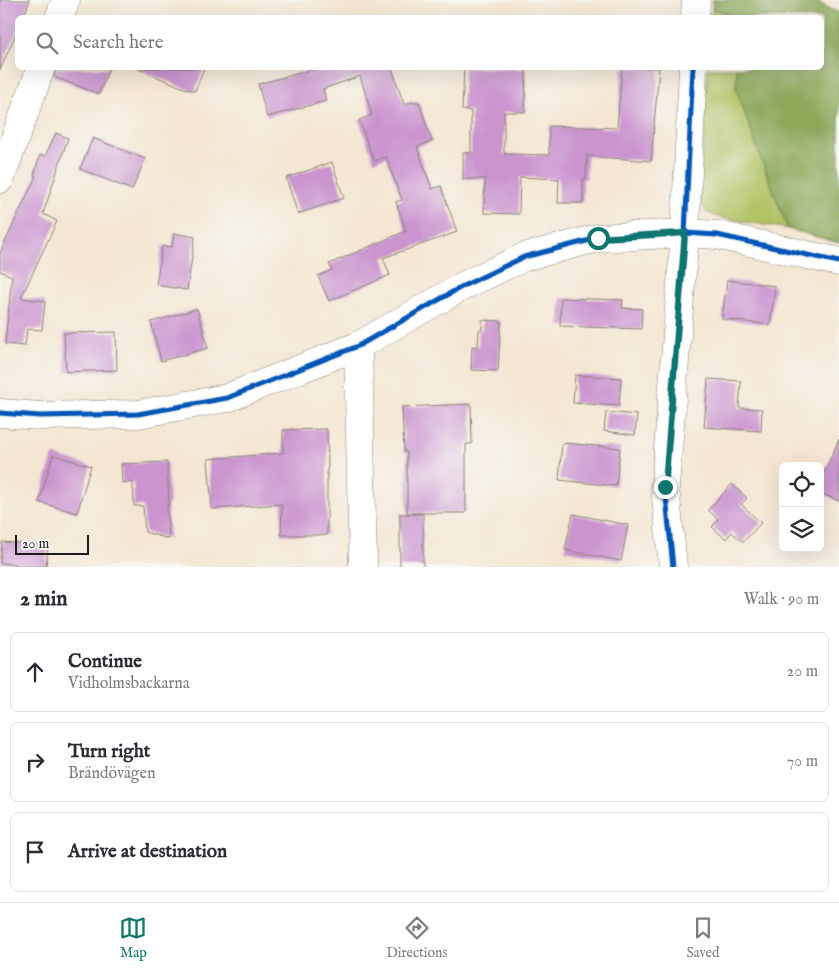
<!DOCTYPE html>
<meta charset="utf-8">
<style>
:root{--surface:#fff;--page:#f7f7f7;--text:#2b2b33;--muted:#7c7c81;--line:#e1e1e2;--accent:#0f766e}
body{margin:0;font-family:"IM FELL English",serif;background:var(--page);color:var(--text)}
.controls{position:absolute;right:15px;bottom:15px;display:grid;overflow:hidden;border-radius:8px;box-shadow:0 5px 20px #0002}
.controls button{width:45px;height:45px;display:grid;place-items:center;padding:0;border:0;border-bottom:1px solid var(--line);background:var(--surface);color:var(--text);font:25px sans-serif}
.scale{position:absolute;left:15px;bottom:12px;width:74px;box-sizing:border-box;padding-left:5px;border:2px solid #1c1c1c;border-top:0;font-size:14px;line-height:18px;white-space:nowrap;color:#1c1c1c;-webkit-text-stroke:4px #f6f6f2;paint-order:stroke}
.stop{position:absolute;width:15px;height:15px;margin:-11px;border:4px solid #0f766e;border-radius:50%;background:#fff}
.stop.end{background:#0f766e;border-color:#fff;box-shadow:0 1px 5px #0008}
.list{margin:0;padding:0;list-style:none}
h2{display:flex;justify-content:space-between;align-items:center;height:65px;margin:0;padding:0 20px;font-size:21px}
h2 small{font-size:16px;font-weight:400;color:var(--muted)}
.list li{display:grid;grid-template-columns:32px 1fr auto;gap:15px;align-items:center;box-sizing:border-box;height:80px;margin:0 10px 10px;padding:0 10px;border:1px solid var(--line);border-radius:8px}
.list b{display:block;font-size:19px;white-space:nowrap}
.list p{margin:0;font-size:16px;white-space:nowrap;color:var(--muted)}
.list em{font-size:16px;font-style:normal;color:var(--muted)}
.icon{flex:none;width:28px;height:28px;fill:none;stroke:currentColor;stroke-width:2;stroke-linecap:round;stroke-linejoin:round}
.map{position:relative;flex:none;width:839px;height:567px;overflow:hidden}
.search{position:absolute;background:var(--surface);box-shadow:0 5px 20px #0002;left:15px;right:15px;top:15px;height:55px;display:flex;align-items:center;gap:12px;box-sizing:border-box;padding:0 18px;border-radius:8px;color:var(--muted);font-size:19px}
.sheet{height:335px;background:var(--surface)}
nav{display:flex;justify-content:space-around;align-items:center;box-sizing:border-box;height:70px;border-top:1px solid var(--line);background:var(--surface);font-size:14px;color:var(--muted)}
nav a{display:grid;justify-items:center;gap:2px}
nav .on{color:var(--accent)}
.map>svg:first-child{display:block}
.green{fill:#b2c366;stroke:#677041}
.forest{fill:#8da95b;stroke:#54623c}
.building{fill:#cb94cf}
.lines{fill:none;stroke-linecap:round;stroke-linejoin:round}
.minor-casing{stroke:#888177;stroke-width:29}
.minor{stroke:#fff;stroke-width:28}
.cycleway-casing{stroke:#f6f6f2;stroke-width:8}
.cycleway{stroke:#0057b8;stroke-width:5}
.route{stroke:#0f766e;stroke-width:6}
</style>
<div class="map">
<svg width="839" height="567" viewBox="0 0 839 567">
<rect width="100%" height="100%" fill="#f6f6f2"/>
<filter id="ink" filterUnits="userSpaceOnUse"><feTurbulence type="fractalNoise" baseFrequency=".02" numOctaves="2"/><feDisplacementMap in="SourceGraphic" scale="10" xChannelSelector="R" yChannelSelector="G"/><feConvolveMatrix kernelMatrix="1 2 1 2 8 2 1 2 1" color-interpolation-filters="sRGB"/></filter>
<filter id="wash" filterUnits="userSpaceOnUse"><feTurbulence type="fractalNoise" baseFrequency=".0096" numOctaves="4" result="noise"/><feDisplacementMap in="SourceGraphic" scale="20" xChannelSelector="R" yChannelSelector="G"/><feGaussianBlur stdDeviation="1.12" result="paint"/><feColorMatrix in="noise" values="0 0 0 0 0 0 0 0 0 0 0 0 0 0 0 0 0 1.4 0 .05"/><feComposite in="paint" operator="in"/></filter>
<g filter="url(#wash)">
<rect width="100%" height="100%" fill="#f4e6d2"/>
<g class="green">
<polygon points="712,8 729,14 731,17 712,18"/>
<polygon points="708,68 737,68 736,88 758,151 788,229 718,217 706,212 699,199"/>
</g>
<polygon class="forest" points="713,0 813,0 839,13 839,243 788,229 758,151 736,88 737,68 822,68 822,18 731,17 729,14 712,8"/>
<g id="blocks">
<g class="building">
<polygon points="0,0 30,0 23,18 18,18 18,29 0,70"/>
<polygon points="56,68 109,68 99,94 54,77"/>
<polygon points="136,68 204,68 195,91 184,88"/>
<polygon points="318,68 392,68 404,105 411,102 419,102 432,141 417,147 432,189 441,186 457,232 383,258 390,275 329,301 318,276 332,270 329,264 406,231 396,202 402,200 386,157 374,161 359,120 372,115 360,76 323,89 326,101 267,117 258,84"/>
<polygon points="464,68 526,69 525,112 504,112 504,154 549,155 549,126 617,128 622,68 659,68 651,161 587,156 586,179 583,179 583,203 558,203 559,179 520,177 519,214 484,213 485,179 463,179 463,153 471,153 471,111 462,110"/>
<polygon points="56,133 68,138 43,214 57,221 21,298 45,301 42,330 27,329 25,346 5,344 12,276 0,271 0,253 36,176 34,175 40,155 45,156"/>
<polygon points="93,138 145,159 132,190 80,169"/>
<polygon points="332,162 344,198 298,214 286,178"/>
<polygon points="174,233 195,237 187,290 156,285 162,246 172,247"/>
<polygon points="727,280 775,286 770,325 722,319"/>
<polygon points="561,298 623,300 622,308 642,309 641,329 560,326"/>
<polygon points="197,309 208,348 161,361 151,322"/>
<polygon points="482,320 501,321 498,371 471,370 472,346 478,347 479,330 482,330"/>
<polygon points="116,332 117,370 66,372 64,333"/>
<polygon points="575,375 621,378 619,406 573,403"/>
<polygon points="708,379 741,381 739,408 762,409 761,431 704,427"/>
<polygon points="471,404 472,444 466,444 466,513 407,513 407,452 404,452 402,407"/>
<polygon points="606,412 637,415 635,435 604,431"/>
<polygon points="327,429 328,468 327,468 327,535 281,535 282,504 212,509 208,459 283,453 283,430"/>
<polygon points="839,439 839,501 820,493 820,482"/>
<polygon points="562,443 620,448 616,486 559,480"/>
<polygon points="53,455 91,466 77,513 39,502"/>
<polygon points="167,462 169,505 167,505 169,539 145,532 143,506 134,506 133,482 122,483 121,464"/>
<polygon points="732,484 747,498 741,504 761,523 743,542 732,532 726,539 712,527 718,519 708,510"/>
<rect x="400" y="514" width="23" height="53"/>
<polygon points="573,514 628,525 621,561 565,550"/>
<polygon points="2,542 48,545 46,567 15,567 15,564 0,563"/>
</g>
</g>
</g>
<g filter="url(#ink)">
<use href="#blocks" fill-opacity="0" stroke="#888177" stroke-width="1"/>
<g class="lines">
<defs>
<g id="minor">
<polyline points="59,18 66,0"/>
<polyline points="695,18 696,0"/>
<polyline points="0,179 41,68"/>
<polyline points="358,346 363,567"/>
<polyline points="0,413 40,416 138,414 227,398 358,346 463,286 524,257 598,238 685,233 717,235 839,262"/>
<polyline points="673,567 665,487 685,233 693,68"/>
</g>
</defs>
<use href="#minor" class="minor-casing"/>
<use href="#minor" class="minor"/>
<defs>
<g id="cycleway">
<polyline points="0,413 40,416 138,414 227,398 358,346 463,286 524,257 598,238 685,233 717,235 839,262"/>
<polyline points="673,567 665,487 685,233 693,68"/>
</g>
</defs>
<use href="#cycleway" class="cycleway-casing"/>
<use href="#cycleway" class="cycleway"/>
</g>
</g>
<g class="lines" filter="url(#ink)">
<polyline class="route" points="598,238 685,233 665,487"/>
</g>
</svg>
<div class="controls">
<button><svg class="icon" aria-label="locate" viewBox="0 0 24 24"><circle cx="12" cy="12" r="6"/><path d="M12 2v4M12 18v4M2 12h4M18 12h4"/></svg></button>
<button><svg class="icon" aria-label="layers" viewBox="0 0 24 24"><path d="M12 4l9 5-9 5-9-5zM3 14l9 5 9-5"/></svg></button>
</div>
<div class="scale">20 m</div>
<div class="stop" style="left:598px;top:238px"></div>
<div class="stop end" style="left:665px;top:487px"></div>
<div class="search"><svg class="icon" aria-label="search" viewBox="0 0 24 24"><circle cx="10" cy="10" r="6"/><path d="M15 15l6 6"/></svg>Search here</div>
</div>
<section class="sheet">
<h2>2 min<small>Walk · 90 m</small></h2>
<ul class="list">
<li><svg class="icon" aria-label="ahead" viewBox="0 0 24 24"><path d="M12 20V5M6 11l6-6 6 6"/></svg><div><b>Continue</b><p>Vidholmsbackarna</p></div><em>20 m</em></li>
<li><svg class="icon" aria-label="right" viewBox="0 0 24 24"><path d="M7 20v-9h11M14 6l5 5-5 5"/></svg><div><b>Turn right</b><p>Brändövägen</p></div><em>70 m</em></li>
<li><svg class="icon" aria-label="arrive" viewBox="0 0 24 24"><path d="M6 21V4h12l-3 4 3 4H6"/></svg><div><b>Arrive at destination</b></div></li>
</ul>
</section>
<nav>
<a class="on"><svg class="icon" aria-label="map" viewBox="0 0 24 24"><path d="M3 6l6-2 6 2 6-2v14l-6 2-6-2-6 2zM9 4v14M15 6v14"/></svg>Map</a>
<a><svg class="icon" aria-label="directions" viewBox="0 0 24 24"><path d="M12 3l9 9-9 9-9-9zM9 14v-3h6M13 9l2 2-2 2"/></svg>Directions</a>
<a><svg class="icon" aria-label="saved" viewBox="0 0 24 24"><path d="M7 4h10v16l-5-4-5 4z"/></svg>Saved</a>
</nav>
